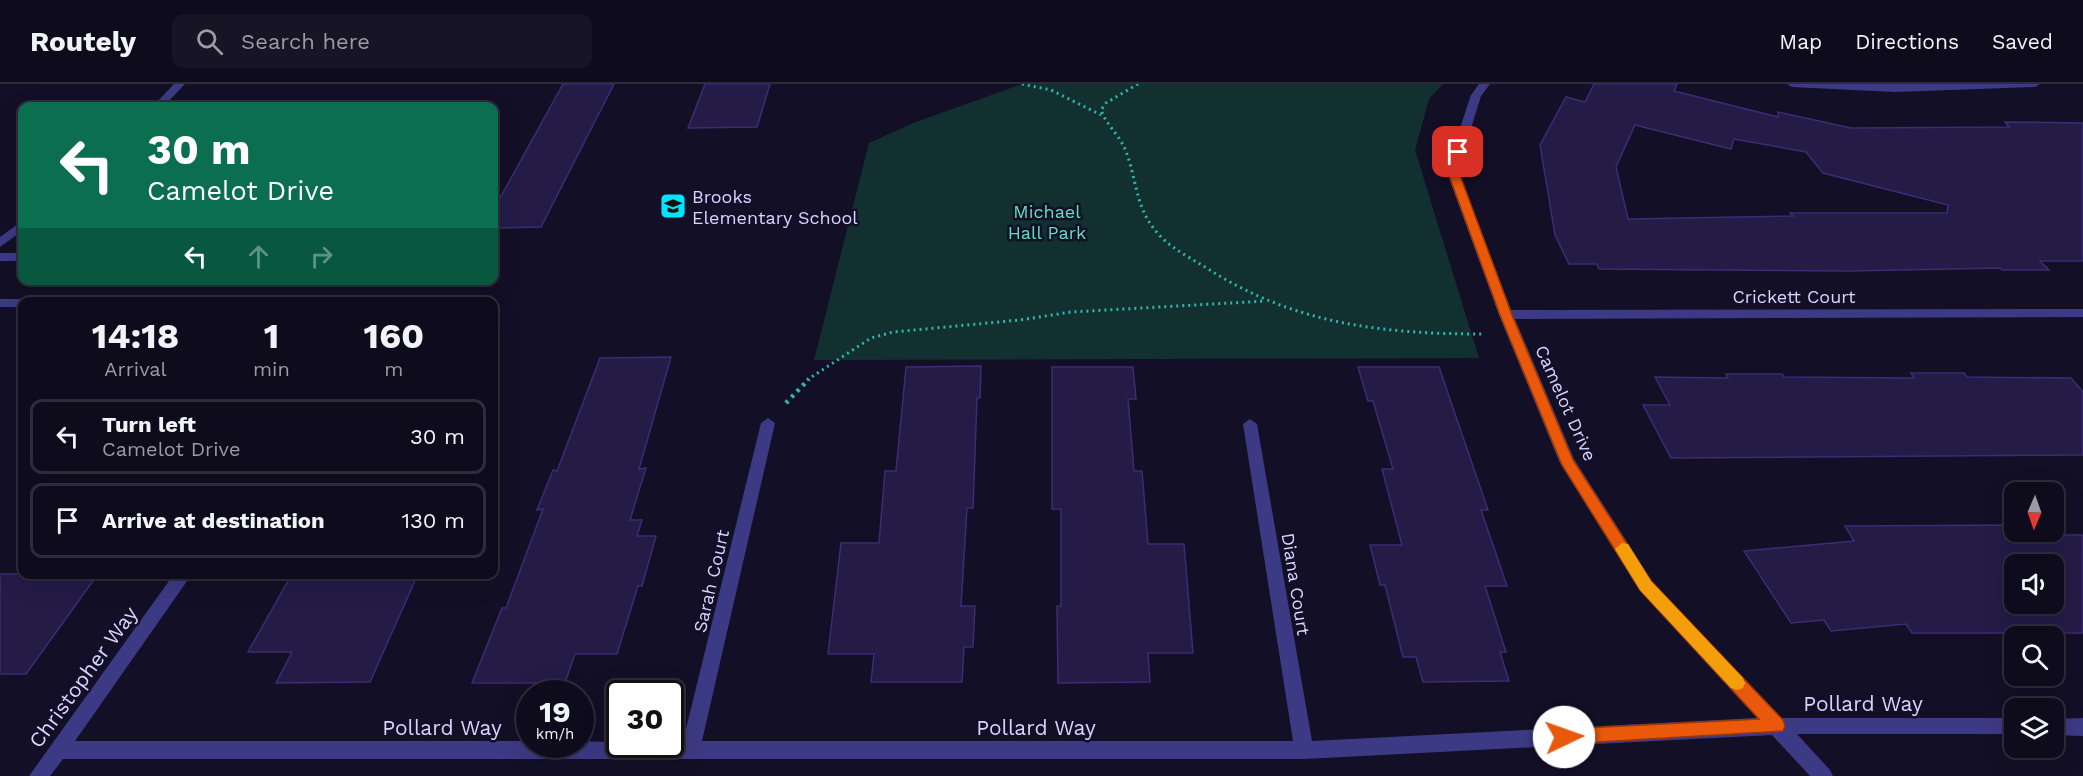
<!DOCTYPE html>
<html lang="en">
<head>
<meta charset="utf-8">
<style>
	:root { --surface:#0e0b1c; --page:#171425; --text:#f1f3f6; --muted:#9b9ba3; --line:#2e2b3b }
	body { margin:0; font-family:"Work Sans",sans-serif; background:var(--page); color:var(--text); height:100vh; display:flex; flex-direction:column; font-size:22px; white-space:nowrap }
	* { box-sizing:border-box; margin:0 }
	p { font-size:20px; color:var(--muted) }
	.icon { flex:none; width:33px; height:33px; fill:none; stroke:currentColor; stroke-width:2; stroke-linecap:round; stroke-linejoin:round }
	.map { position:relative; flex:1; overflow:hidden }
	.panel { position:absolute; left:18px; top:213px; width:480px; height:282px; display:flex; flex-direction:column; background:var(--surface); border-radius:12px; box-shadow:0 6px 24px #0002,0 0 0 2px var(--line) }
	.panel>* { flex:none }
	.guide { position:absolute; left:18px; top:18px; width:480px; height:183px; border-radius:12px; box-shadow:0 6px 24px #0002,0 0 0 2px var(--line); background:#0b6e4f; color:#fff; overflow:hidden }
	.needle { width:39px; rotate:182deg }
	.buttons { position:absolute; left:2004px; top:398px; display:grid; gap:12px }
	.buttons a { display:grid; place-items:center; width:60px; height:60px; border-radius:12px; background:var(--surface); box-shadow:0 6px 24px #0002,0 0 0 2px var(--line); font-size:30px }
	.speed { position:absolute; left:516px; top:596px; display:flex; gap:12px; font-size:30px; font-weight:700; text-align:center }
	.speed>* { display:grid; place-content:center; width:78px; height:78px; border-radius:50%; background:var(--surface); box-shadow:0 6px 24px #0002,0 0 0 2px var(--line); line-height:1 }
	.speed small { font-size:15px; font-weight:400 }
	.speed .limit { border:3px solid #111; border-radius:9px; background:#fff; color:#111 }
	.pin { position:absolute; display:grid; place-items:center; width:51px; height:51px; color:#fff; margin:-26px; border-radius:12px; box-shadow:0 3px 9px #0006 }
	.me { position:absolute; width:66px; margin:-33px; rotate:87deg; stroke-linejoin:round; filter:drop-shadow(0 0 4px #0008) }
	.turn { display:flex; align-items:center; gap:21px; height:126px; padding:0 30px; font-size:27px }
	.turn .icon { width:78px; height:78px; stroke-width:2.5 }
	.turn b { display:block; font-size:42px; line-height:51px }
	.lanes { display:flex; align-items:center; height:57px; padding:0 30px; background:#0003; justify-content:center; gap:30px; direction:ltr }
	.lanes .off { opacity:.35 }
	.eta { display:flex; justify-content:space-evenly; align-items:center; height:102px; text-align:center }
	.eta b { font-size:36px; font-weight:700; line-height:42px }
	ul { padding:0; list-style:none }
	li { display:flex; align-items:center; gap:18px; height:75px; margin:0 12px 9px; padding:0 18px; border:3px solid var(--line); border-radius:12px }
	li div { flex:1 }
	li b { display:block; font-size:22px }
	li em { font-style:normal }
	header { display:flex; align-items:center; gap:36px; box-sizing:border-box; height:84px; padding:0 30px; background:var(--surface); border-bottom:2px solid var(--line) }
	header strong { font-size:28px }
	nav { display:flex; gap:33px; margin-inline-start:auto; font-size:21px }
	.search { width:420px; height:54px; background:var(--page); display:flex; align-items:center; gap:15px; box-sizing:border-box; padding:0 21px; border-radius:12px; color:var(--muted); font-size:22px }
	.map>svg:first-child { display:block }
	.green { fill:#12302f }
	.building { fill:#241b47; stroke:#3b2d73; stroke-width:1.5; fill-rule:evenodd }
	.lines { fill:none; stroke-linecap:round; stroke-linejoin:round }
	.path-far1 { stroke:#2fb8b0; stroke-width:3; stroke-dasharray:2 4; stroke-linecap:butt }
	.path { stroke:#2fb8b0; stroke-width:4.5; stroke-dasharray:3 5; stroke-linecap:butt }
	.service { fill:#3d3a85; fill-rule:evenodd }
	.minor { fill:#3d3a85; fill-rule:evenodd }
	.route { fill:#ea580c; stroke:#983908; stroke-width:1.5 }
	.slow { fill:#f59e0b }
	.labels { text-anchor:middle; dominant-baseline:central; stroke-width:5; stroke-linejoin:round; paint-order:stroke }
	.poi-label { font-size:18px; fill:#d9d4ff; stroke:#130f26; text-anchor:start }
	.park-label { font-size:18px; fill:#5fe0c0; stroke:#130f26 }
	.street-label { font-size:18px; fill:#d9d4ff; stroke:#130f26 }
	.near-street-label { font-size:21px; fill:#d9d4ff; stroke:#130f26 }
</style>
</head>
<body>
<header>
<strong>Routely</strong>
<div class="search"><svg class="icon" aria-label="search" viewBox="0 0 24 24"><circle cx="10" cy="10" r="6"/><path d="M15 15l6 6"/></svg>Search here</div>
<nav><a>Map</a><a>Directions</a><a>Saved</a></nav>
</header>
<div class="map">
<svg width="2083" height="692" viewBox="0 0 2083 692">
	<rect width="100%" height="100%" fill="#130f26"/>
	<path class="green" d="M1022,0h421l-14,15 -14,51 64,208 -665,2 55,-217 44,-20z"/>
	<path class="building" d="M563,0h51l-73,143 -47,1v-19z
		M705,0h65l-13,43 -69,1z
		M1594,0h83l-3,7 104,26v-5l73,16 158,-1 -4,-5 78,1v138h-43l9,9h-47l-2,-2 -150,3 -251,-2 -2,-5h-28l-14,-29 -15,-90 26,-48 19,5zM1635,41l96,24 3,-10 72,13 17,21 125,32 -1,8h-157l3,3 -165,3 -12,-52z
		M671,273l-32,112 7,-1 -16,52h12l-5,16h19l-14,50h-4l-21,68h-42l-10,29h-93l30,-75h4l37,-99 -6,1 16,-40 4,1 43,-113z
		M981,282l-1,32h-3l-4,110h-6l-6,98h14l-2,41h-9l-2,35h-91l3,-28h-46l13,-111h38l6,-72h11l10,-104z
		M1052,283h81l3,32h-8l6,72h8l6,73h36l9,109h-45l2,29 -92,1 -1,-77h4v-97h-9z
		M1358,283h81l49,143h-7l26,76h-22l21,66h-6l9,29 -86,1 -7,-25h-13l-18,-72h-5l-10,-40h32l-20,-76h11l-20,-68h-5z
		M1911,289h53l3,4 104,1 12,14v63l-412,3 -28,-53h27l-15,-28 73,1 -2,-4h56l2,3 130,1z
		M2014,441v10h69v98h-171l-6,-9 -75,7 -7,-11 -33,3 -47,-72 110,-10 -9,-15zM2014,480h40v39h-40z
		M0,490h98l-72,100h-26z
		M292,490h126l-48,108 -94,1 16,-31h-44z"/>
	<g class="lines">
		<path class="path-far1" d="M1022,0l29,6 50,25
			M1138,0l-32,19 -5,7c5,14 18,25 24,39 11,26 10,56 29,80 13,17 33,27 51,38 88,57 176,67 278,67
			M807,296l64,-42 22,-6 127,-12 51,-8 195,-11"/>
		<path class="path" d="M786,319l23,-24"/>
		<path class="service" d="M0,169h22v8h-22z
			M0,215h22l6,3h-6v5h-22z"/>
		<path class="minor" d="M174,0h11l-21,22h-11z
			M1479,0h11l-9,12 -23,74 53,140 572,-1v8l-568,2 59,140 78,122 129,137h233v16h-217l33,36 3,6h-23l-38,-41 -468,24h-1241l-13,17h-21l145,-202h18l-117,167h455v3h50v-3l90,3v-3h13l78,-318 7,-5 7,5 -73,318h591l-50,-317 7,-5 7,5 55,317 445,-23 -117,-127 -81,-130 -60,-146 -53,-145 25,-75z
			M1787,0h253l-5,3 -140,5 -103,-5z
			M22,137v10l-22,16v-10z
			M2083,634v18l-29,-1v-16z"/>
	</g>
	<path class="route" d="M1458,64l5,4 -5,18 54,145 61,145 78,121 132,139 2,6 -2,5 -219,13 -6,-2 -3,-5 3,-6 6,-2 195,-10 -119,-129 -78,-125 -62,-150 -53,-145 6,-18z"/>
	<path class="slow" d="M1622,459l6,1 23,37 92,97 2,5 -2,5 -6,2 -6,-2 -91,-98 -25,-41z"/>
	<defs>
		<symbol id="school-square" viewBox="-11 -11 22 22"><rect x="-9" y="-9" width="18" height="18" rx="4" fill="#00e5ff" stroke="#130f26"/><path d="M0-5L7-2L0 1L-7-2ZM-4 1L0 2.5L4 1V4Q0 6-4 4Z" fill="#111"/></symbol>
	</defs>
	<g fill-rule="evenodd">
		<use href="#school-square" x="658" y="107" width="30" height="30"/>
	</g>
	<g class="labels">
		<g class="poi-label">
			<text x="692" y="112">Brooks<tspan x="692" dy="21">Elementary School</tspan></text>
		</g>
		<g class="park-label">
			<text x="1047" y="127">Michael<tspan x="1047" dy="21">Hall Park</tspan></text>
		</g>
		<g class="street-label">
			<text x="1794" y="212">Crickett Court</text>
			<text transform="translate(1566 319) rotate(66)">Camelot Drive</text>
			<text transform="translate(711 497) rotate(-77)">Sarah Court</text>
			<text transform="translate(1296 500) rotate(81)">Diana Court</text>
		</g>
		<g class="near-street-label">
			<text transform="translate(83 593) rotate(-54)">Christopher Way</text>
			<text x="1863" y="619">Pollard Way</text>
			<text x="442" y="643">Pollard Way</text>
			<text x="1036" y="643">Pollard Way</text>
		</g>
	</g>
</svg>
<div class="buttons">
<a><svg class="needle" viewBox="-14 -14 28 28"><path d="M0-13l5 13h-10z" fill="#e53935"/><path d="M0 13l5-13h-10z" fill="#9b9ba3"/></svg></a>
<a><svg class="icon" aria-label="sound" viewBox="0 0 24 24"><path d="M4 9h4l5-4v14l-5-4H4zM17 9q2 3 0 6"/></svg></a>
<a><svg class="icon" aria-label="search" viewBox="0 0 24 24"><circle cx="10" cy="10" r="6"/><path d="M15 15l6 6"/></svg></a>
<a><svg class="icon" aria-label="layers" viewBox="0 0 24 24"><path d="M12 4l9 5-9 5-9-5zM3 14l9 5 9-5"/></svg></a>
</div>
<div class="speed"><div>19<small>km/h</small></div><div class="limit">30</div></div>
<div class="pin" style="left:1458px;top:68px;background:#d93025"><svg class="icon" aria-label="arrive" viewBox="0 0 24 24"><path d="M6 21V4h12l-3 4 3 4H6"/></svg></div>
<svg class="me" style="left:1564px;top:653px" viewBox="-20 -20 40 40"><circle r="19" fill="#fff"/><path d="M0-13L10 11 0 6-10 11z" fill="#ea580c"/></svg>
<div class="guide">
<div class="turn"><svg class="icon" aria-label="left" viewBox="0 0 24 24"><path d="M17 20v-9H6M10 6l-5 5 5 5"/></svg><div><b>30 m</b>Camelot Drive</div></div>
<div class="lanes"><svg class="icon" aria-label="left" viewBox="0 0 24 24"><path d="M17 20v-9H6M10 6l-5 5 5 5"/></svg><svg class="icon off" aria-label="ahead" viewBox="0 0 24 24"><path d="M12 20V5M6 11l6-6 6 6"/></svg><svg class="icon off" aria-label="right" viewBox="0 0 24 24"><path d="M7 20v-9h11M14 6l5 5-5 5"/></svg></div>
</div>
<section class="panel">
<div class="eta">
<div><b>14:18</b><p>Arrival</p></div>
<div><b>1</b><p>min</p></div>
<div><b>160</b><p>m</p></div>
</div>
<ul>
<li><svg class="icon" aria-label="left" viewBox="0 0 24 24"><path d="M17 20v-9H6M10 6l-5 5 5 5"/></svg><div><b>Turn left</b><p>Camelot Drive</p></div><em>30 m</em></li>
<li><svg class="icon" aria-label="arrive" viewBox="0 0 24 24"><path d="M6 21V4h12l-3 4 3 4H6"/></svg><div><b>Arrive at destination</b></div><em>130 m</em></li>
</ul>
</section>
</div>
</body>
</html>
